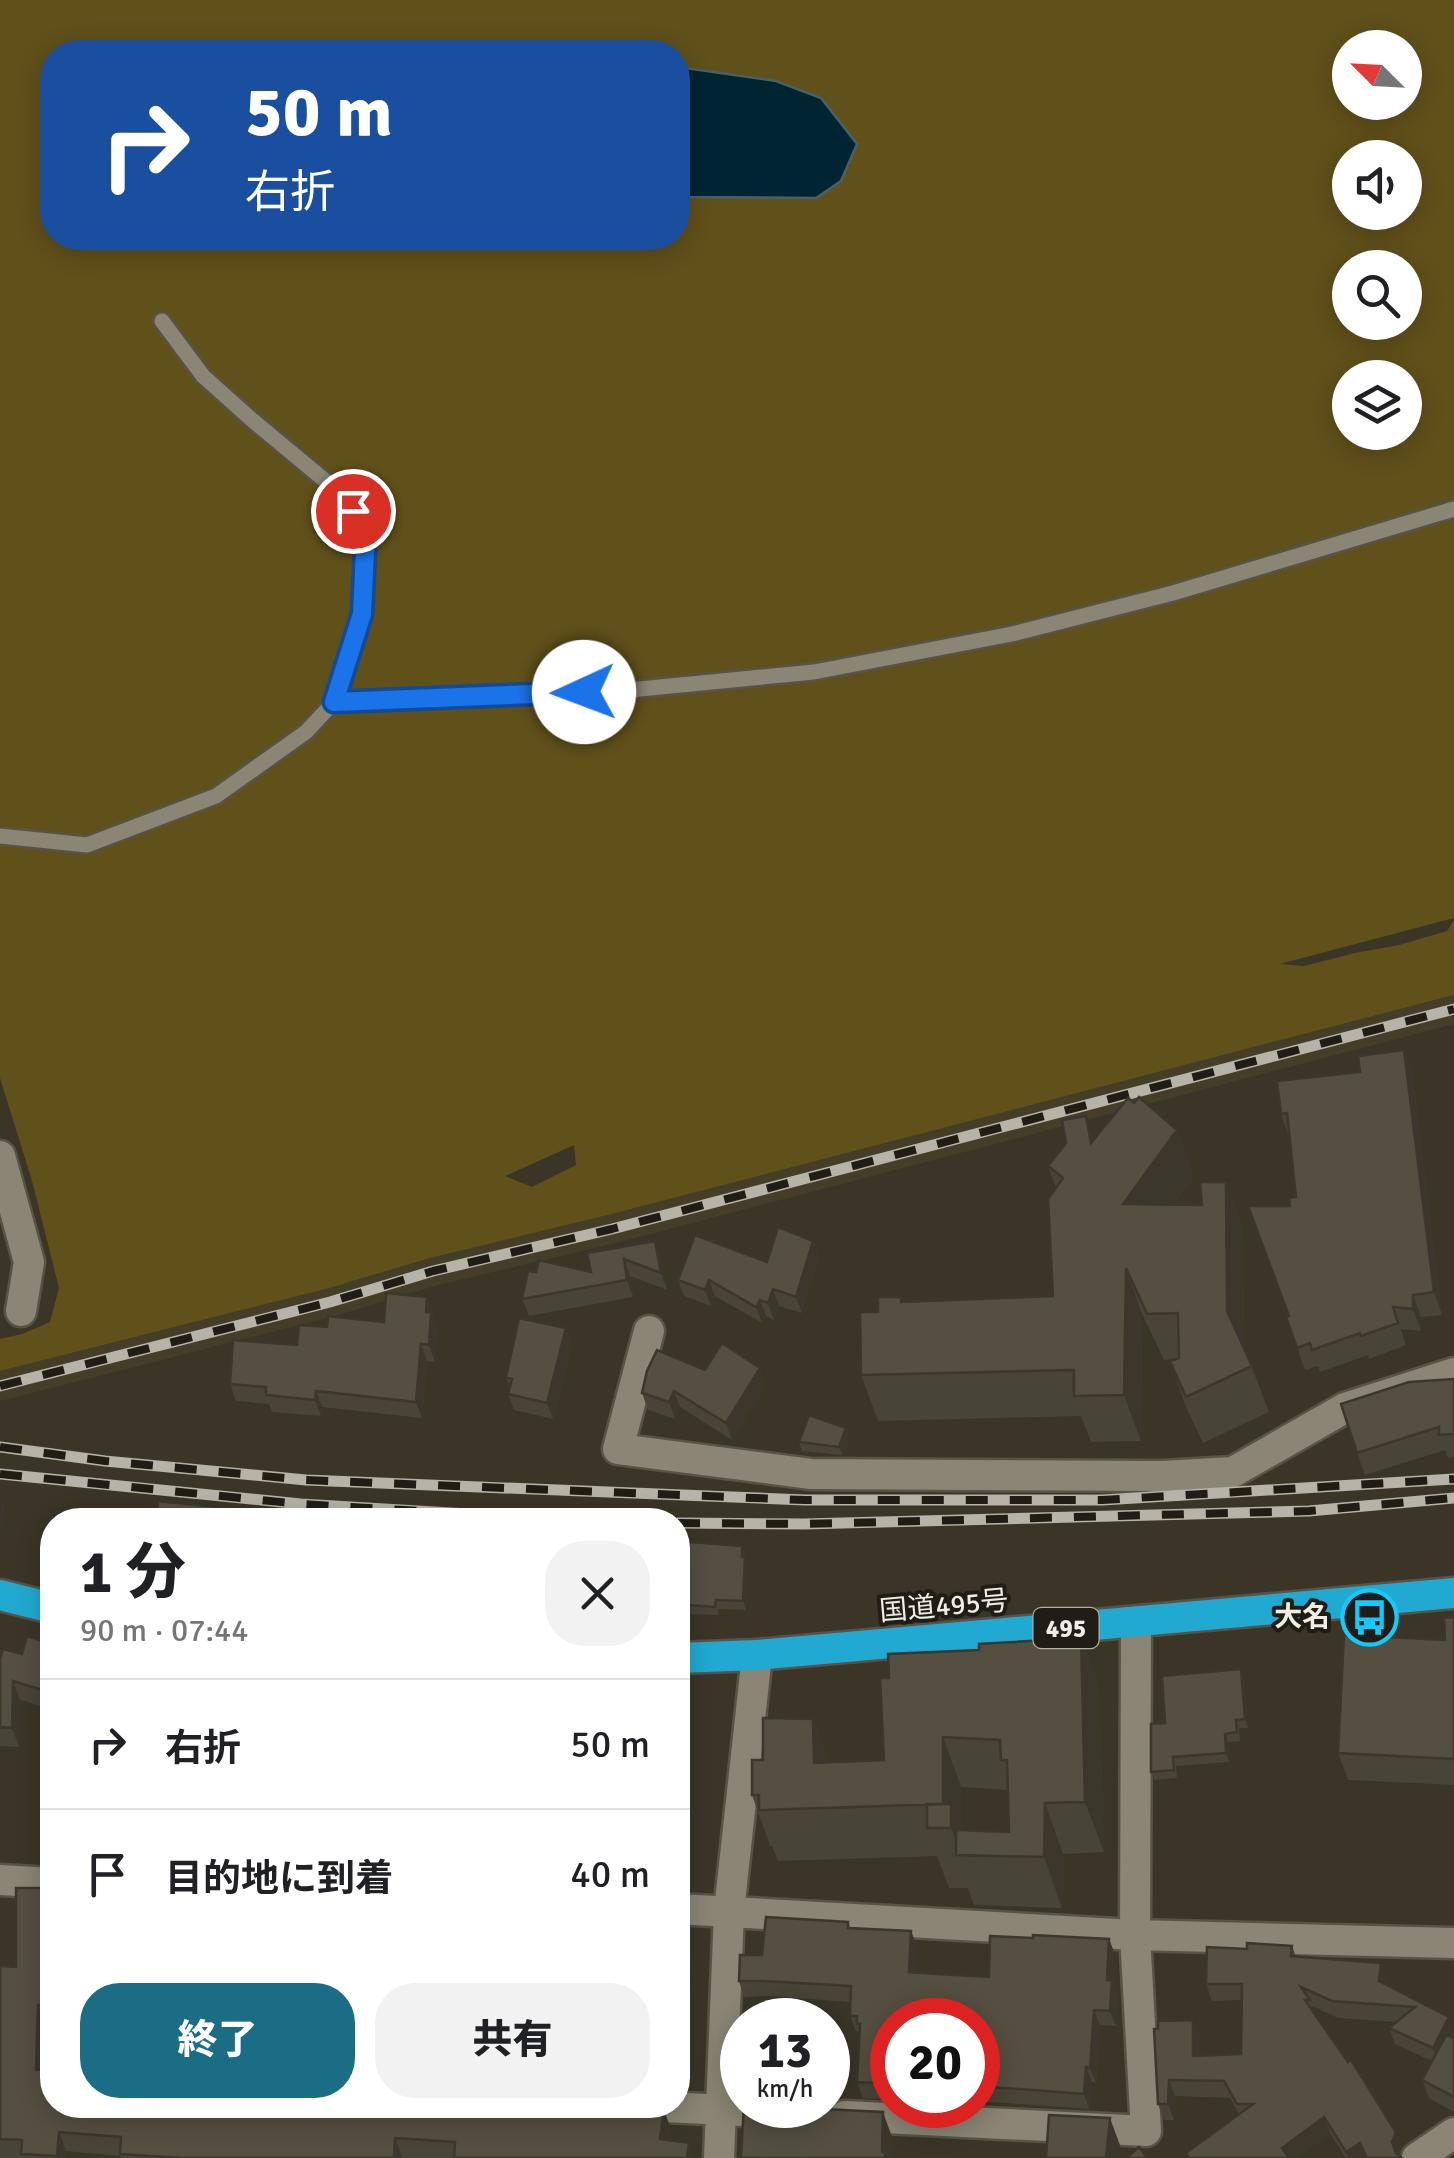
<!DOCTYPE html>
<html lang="ja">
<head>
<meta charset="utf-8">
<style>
	:root { --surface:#fff; --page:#f2f2f2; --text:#202124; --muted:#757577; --line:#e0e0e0; --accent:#1a6d85 }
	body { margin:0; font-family:Signika,"Noto Sans JP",sans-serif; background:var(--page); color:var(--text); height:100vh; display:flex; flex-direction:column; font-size:38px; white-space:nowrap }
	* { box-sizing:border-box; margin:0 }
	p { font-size:32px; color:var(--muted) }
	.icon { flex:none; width:55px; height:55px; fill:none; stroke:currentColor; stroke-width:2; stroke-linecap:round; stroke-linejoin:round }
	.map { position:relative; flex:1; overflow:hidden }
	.drawer { position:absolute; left:40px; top:1508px; width:650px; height:610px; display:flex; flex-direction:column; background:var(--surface); border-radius:40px; box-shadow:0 5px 25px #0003 }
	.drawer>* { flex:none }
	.guide { position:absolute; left:40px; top:40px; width:650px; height:210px; border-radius:40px; box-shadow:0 5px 25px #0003; background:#1a4fa0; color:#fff; overflow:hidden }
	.needle { width:65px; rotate:294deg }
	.controls { position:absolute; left:1332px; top:30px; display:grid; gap:20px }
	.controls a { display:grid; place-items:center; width:90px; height:90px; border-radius:50%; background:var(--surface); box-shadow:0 5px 25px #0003; font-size:50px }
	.speed { position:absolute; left:720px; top:1998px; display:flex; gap:20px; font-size:50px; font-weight:700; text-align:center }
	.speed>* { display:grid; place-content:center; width:130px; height:130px; border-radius:50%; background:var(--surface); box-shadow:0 5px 25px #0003; line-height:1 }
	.speed small { font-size:25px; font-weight:400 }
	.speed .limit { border:15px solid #d22; background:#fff; color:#111 }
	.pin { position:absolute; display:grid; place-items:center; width:85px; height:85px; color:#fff; margin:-42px; border:5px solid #fff; border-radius:50%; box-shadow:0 2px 10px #0007 }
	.me { position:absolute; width:110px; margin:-55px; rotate:268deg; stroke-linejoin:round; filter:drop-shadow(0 0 8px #0008) }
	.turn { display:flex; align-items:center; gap:35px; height:210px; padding:0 40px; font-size:45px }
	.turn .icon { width:130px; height:130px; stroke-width:2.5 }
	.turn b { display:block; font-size:70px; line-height:85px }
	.round { display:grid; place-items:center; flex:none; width:105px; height:105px; border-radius:40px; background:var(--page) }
	.headline { display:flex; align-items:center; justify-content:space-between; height:170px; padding:0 40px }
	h1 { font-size:60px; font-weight:800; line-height:75px }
	.primary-button { display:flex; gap:20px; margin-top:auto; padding:20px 40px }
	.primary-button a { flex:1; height:115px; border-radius:40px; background:var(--accent); color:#fff; font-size:40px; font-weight:800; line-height:115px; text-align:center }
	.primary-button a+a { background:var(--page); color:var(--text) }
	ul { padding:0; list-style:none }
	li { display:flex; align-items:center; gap:30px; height:130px; padding:0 40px; border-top:2px solid var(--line) }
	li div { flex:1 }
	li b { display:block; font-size:38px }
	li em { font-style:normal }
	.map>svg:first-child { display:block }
	.built { fill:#443e29 }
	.green { fill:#60501a; fill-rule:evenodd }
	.water { fill:#002532; stroke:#486167; stroke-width:2.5 }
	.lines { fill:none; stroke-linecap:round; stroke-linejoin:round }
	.lane-casing { stroke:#575346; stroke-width:20 }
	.street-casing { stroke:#575346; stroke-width:35 }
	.highway-casing { stroke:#575346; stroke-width:35 }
	.lane { stroke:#8a8574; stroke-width:15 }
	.street { stroke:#8a8574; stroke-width:30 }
	.highway { stroke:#21a9d1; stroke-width:30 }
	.rail-casing { stroke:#b6b3a8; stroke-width:11 }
	.rail { stroke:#1f1d16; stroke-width:8; stroke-dasharray:22; stroke-linecap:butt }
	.wall { fill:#484437; fill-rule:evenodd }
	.shaded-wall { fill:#3b372d }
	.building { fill:#544f40; stroke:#3b372d; stroke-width:2.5 }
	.route-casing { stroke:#114b97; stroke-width:25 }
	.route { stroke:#1a73e8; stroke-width:18 }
	.labels { text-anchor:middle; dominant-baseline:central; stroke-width:8; stroke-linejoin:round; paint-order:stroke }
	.shield { fill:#1f1d16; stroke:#b1afa6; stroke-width:2.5 }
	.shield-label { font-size:25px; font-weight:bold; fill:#f0ede4 }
	.street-label { font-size:28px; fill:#f0ede4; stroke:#1f1d16 }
	.poi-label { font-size:28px; font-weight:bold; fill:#f0ede4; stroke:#1f1d16; text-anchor:end }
</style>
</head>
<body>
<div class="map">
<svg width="1454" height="2158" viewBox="0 0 1454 2158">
	<rect width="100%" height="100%" fill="#3a3526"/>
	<path class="built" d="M1454,995v29l-838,219 -178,42 -103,31 -335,85v-30l326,-82 104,-31 178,-43z"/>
	<path class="green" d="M0,0h1454v918l-174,46 24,2 51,-13 44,-8 48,-14 7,-11v75l-846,220 -178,43 -104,31 -326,82v-32l22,-5 28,-12 9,-34 -27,-107 -32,-103zM1350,48h55v54h-55zM52,52h626v186h-626zM1350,158h55v54h-55zM1350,268h55v54h-55zM1350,378h55v54h-55zM574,1145l2,20 -44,22 -27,-11z"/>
	<path class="water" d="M678,67l98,14 45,17 36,46 -16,37 -25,17 -138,-1z"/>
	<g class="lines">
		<defs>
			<path id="lane" d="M334,702l285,-11 195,-19 198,-38 161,-41 281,-84
				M0,836l87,9 129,-49 90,-64 28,-30 28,-89 4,-84 -26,-36 -89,-74 -48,-43 -41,-55"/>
			<path id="street" d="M0,1156l29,106 -8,49
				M649,1331l-31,118 193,25 351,2 71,-4 112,-64 109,-35
				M0,1880l52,3
				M678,1909l457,26 319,8
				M627,2105l157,8
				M845,2116l301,15 -11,-196 1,-313
				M719,2158l10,-247 28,-256
				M1417,2158l37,-25"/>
			<path id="highway" d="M0,1595l52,13
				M678,1658l79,-3 697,-62"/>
		</defs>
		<use href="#lane" class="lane-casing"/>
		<use href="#street" class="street-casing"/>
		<use href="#highway" class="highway-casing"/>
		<use href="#lane" class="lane"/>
		<use href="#street" class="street"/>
		<use href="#highway" class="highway"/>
		<defs>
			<path id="rail" d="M0,1386l330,-84 103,-31 179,-42 842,-220
				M0,1447l105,14 201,19 499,20h297l352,-21
				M0,1474l301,30 270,16
				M678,1523l126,1 505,-13 145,-13"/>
		</defs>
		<use href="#rail" class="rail-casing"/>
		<use href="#rail" class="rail"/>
	</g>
	<path class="wall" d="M1404,1050l8,22 30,243 -21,2v14l-20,-2 5,16 -37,14 -1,-4 -48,17 -2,-6 -13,4 -19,-53 3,-1 1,-110 6,-9 -7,-60 -8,-23z
		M1177,1130l17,46 -21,29h29l24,-23 17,46 1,119 25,65 -66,31 -17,-36 -16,-46 5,-2 -11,1 -22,-46 -1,127 -50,1 -10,-26 -203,5 -17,-46 17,-63 25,-10 150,-6 3,-108 -8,-22 46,-27z
		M813,1241l6,16 -17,56 -23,-7 -5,14 -8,-4 -4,7 -47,-27 -4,10 -27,-10 -6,-16 89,-18z
		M587,1253l74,4 6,33 -37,-14 3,21 -104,19 -7,-17 14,-27h55z
		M427,1297l11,32 -3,33 -8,-1 -5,57 -100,-11 -1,9 -49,-4 -3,-8 -33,-3 -6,-17 97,-57 57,-5z
		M566,1328l6,17 -19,74 -39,-9 -6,-16 2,-7 -4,-10z
		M705,1370l61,15 -34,55 -52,-33 -5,12 -27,-9 -6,-17z
		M1454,1379v78l-6,1 -3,-8 -80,25 -8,-22z
		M846,1428l3,9 -7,18 -40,-4 -3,-9z
		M678,1541l64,5 6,20 -2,44 -27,-1 -1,6 -27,-1 -2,-5 -11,-1z
		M1454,1617v168l-106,-5 -10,-27 107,-113z
		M1081,1638l18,51 5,163 -41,2 -1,54 -88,-3 -6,-17h-19l-12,-32 -159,5 -6,-15h-2l-18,-51 11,-35 50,-41 16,43 55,-2 5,-82 90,-28zM961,1787l47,3 1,42 -48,-2z
		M52,1644v65l-32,-9 -1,47 -19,-1v-87l22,-5z
		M1244,1678l4,50h-9l1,13 -12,1 1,20 -53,4 1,12 -23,2 -3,-8 14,-49z
		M678,1785l6,1 6,14 -3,69 -9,-1z
		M52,1888v137l-7,-1 -1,46 8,35h77l1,3 86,6 135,-6 143,2 177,19 -2,11 25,18h-573l-1,-2 -54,-5 -1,7h-65v-192l16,1z
		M848,1922l2,6 61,3 6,16 -2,25 74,5 44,-39 76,1 6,16 -1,28 4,12 -2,31 -16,-1 -4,58 -4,-1 -3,27 -111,-8v-81h-86v80l-29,-2 -6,-16 3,-50 -4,-1 -6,-15v-14l-81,-6 -25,1 -5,-16 23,-26z
		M678,1943l15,17 -7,126 -8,-1z
		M1292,1946l4,11 85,6 6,16 -1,6 68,46 -1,7h1v74l-25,-14 -7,-18 10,-19 -37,-17 -6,-16 8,-6 -59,-4 -26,-12 4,9 80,117 5,16 -2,8 3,2h-56l-16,-25 -34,25h-108l-2,-5 53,-39 -9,-16 -55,-2 -1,24h-10l-6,-16 35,-84 6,16v20l42,-2 1,-54 -30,1 -6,-17 41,-35z"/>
	<path class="shaded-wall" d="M1404,1050l8,22 30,243 -8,-23z
		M1086,1116l16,46 -11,-19z
		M1177,1130l17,46 -55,74 -16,-46z
		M1226,1182l17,46 1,129 -17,-46z
		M655,1241l6,16 6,33 -6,-17z
		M813,1241l6,16 -17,56 -6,-16z
		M624,1259l6,17 3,21 -6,-17z
		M1126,1268l16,46 -1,127 -17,-46z
		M709,1280l6,16 -4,10 -6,-16z
		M773,1289l6,17 -5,14 -6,-17z
		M1413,1295l8,22v14l-8,-22z
		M427,1297l11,32 -3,33 -6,-17 -3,-33z
		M760,1300l6,16 -4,7 -6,-16z
		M566,1328l6,17 -19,74 -6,-16z
		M421,1344l6,17 -5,57 -6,-16z
		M760,1368l6,17 -34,55 -6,-17z
		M316,1391l6,16 -1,9 -6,-16z
		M674,1391l6,16 -5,12 -6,-17z
		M846,1428l3,9 -7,18 -3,-8z
		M2,1497l3,8 -3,25 -2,-6v-9z
		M742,1546l6,20 -2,44 -3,-9z
		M1081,1638l18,51 5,163 -19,-50z
		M1241,1669l3,9 4,50 -3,-9z
		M13,1681l7,19 -1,47 -7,-19z
		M48,1686l4,13v9l-6,-17z
		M813,1719l19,50 -18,-6z
		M1225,1734l3,8 1,20 -3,-9z
		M943,1737l18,50v68l-18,-51z
		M684,1786l6,14 -3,69 -6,-15z
		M1045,1803l18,51 -1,54 -18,-51z
		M911,1931l6,16 -2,41 -6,-16z
		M1109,1939l6,16 -1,28 4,12 -2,31 -6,-15 -3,-31z
		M687,1944l6,16 -7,126 -6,-17z
		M1381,1963l6,16 -2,18 -6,-16z
		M38,2005l7,19 -2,65 -7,-19z
		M1094,2010l6,15 -4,58 -6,-15z
		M1449,2017l5,18 -15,29 -6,-16z
		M1193,2020l6,16 -1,37 -5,-17z
		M1086,2067l6,15 -3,27 -5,-15z
		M50,2070l2,8v21l-3,-11z
		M1169,2080l6,16 -1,24 -6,-16z
		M664,2110l7,19 -4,29 -7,-19z
		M883,2112l9,25v21h-8l-2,-6z
		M1324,2117l6,16 -34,25h-10l-4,-10z
		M1110,2118l11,30 -1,10h-14z
		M59,2132l7,19 -1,7h-7l-1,-2z
		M1396,2132l5,16 -3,10 -6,-16z
		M395,2138l7,19v1h-8z
		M689,2143l5,15h-7z
		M1360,2143l5,15h-16l-3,-6z"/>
	<path class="building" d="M1404,1050l30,242 -21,3v14l-20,-2 5,16 -37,13 -1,-3 -48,17 -2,-7 -13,5 -11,-31 3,-1 -41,-110h42l-1,-8 7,-1 -9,-84 -6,1 -4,-33 83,-9 -2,-16z
		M1139,1097l38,33 -54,74 79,1 -2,-23h26l1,129 25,55 -66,31 -16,-36 9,-3 -1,-45 -31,1 -21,-46 -2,127 -50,1v-26l-213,5 -1,-63h18v-15h23v5l152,-6 -5,-97 15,-21 -15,-12 18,-23 -4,-23 24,-4 5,27 37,-45 6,5z
		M778,1227l35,14 -17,56 -23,-8 -5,14 -8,-3 -4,7 -47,-27 -4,10 -27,-10 17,-45 72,27z
		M655,1241l6,32 -37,-14 3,21 -105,19 6,-28 8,1 3,-12 52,12 -4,-19z
		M386,1293l41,4 -1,15h5l-2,33 -8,-1 -5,58 -100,-11 -1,9 -49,-5v-8l-36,-3 3,-44 64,5 2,-20 28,2 1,-11 56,6z
		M519,1318l47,10 -19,75 -39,-9 4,-15 -6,-2z
		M722,1343l38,25 -34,55 -52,-32 -5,11 -27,-9 5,-22 10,-21 48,20z
		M1454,1379v55l-15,1v-8l-82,26 -16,-49 68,-22z
		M809,1415l37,13 -7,19 -40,-5z
		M158,1501l100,10v7l25,2h-127z
		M678,1541l64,5v11h3l-2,44 -27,-1 -1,7 -27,-2 1,-5h-11z
		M1454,1617v142l-116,-6 6,-118 101,5 -1,-22z
		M27,1636l25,8v43l-4,-1 -2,5 -33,-10 -1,47 -12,-1v-68l3,-10 19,5z
		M1081,1638l4,164 -40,1 -1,54 -88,-2v-25l53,2 -2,-72h-6l-1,-20 -57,-3v67l-184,6v-15h-7v-35h11v-42l50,1 1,44 70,-3 -4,-82h9l-1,-24 91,-4v-6z
		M1241,1669l4,50 -9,1 1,12 -12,2 1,19 -53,4 1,13 -23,2v-48l14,-1 -3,-47z
		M678,1785l6,1 -3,68h-3z
		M927,1804h24v24h-24z
		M16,1888h36v118l-14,-1 -2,65h14l-1,18 3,1v16h70v3l94,6v-9h87l48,3v-3h135v4l74,3 1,-7h64l39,5 -4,29 29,4 -2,15h-233l1,-16 -60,-4 -1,20h-212l-62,-4 1,-17 -62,-5 -2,24 -36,-2 1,-14 -22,-1v-173l16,1z
		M766,1917l82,5v6l63,3 -2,41 29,2 51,3 1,-41 43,2v-3l76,4 -2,41h5l-2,31 -16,-1 -4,58 -4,-1 -2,27 -106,-8v-66h-86v64l-35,-2 3,-58h-3v-8h-7l1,-30 -88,-5h-24l1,-26h22z
		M678,1943l9,1 -7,125h-2z
		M1247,1943l45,3 -1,10 90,7 -2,18 70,36 -16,31 -44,-20 26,-21 -83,-6 -31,-14 9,13h-5l43,62 3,-2 45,72 -4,10 4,11 6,5h-35l-7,-15 -14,9 -22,-35 -42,31 7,10h-100l-3,-5 67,-49h-16l-13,-23 -55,-1 -1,24h-10l-4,-75h4v-8l35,-1v36l48,-2 1,-70h-36l1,-37 40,2z
		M1446,2035l8,3v59l-32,-17z
		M744,2105l139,7 -1,40 4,1 -2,5h-143z
		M1049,2115l61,3 -4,40h-60z
		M1139,2147l8,11h-21z"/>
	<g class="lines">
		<defs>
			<path id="route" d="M353,511l13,18 -4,85 -28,88 250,-10"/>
		</defs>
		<use href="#route" class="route-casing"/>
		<use href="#route" class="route"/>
	</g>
	<defs>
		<symbol id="bus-ring" viewBox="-11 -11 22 22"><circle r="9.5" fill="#1f1d16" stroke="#12cafb" stroke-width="1.5"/><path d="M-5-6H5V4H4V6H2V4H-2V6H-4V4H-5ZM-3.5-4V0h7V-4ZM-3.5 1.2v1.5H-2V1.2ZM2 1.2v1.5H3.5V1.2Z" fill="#12cafb"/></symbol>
	</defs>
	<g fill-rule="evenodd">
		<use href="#bus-ring" x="1338" y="1586" width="63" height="63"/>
	</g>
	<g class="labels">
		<rect class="shield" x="1033.5" y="1608" width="65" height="40" rx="8"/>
		<g class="shield-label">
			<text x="1066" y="1628">495</text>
		</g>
		<g class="street-label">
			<text transform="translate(944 1606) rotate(-5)">国道495号</text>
		</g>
		<g class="poi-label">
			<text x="1330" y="1617">大名</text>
		</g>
	</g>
</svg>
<div class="controls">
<a><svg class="needle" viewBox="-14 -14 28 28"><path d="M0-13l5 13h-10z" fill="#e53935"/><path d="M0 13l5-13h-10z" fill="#757577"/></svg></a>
<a><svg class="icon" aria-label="sound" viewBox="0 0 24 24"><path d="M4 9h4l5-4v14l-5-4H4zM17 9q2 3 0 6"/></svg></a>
<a><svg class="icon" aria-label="search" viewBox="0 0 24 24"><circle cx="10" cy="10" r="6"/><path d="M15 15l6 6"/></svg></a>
<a><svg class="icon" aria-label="layers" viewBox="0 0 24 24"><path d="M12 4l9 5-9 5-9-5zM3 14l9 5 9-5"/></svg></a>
</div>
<div class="speed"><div>13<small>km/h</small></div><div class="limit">20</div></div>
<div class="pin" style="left:353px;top:511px;background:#d93025"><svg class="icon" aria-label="arrive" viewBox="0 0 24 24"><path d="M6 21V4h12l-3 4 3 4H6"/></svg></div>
<svg class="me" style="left:584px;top:692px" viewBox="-20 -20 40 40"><circle r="19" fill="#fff"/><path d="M0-13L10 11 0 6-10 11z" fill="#1a73e8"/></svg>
<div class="guide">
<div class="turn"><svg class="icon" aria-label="right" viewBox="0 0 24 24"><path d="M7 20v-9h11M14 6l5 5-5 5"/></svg><div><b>50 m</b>右折</div></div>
</div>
<section class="drawer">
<div class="headline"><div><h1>1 分</h1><p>90 m · 07:44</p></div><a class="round"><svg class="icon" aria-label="close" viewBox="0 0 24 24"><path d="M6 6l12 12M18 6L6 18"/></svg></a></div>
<ul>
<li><svg class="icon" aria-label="right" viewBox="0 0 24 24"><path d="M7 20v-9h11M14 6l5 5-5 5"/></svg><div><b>右折</b></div><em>50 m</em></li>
<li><svg class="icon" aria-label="arrive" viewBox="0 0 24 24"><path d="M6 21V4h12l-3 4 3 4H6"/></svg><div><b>目的地に到着</b></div><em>40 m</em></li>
</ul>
<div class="primary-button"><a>終了</a><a>共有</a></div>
</section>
</div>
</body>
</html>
